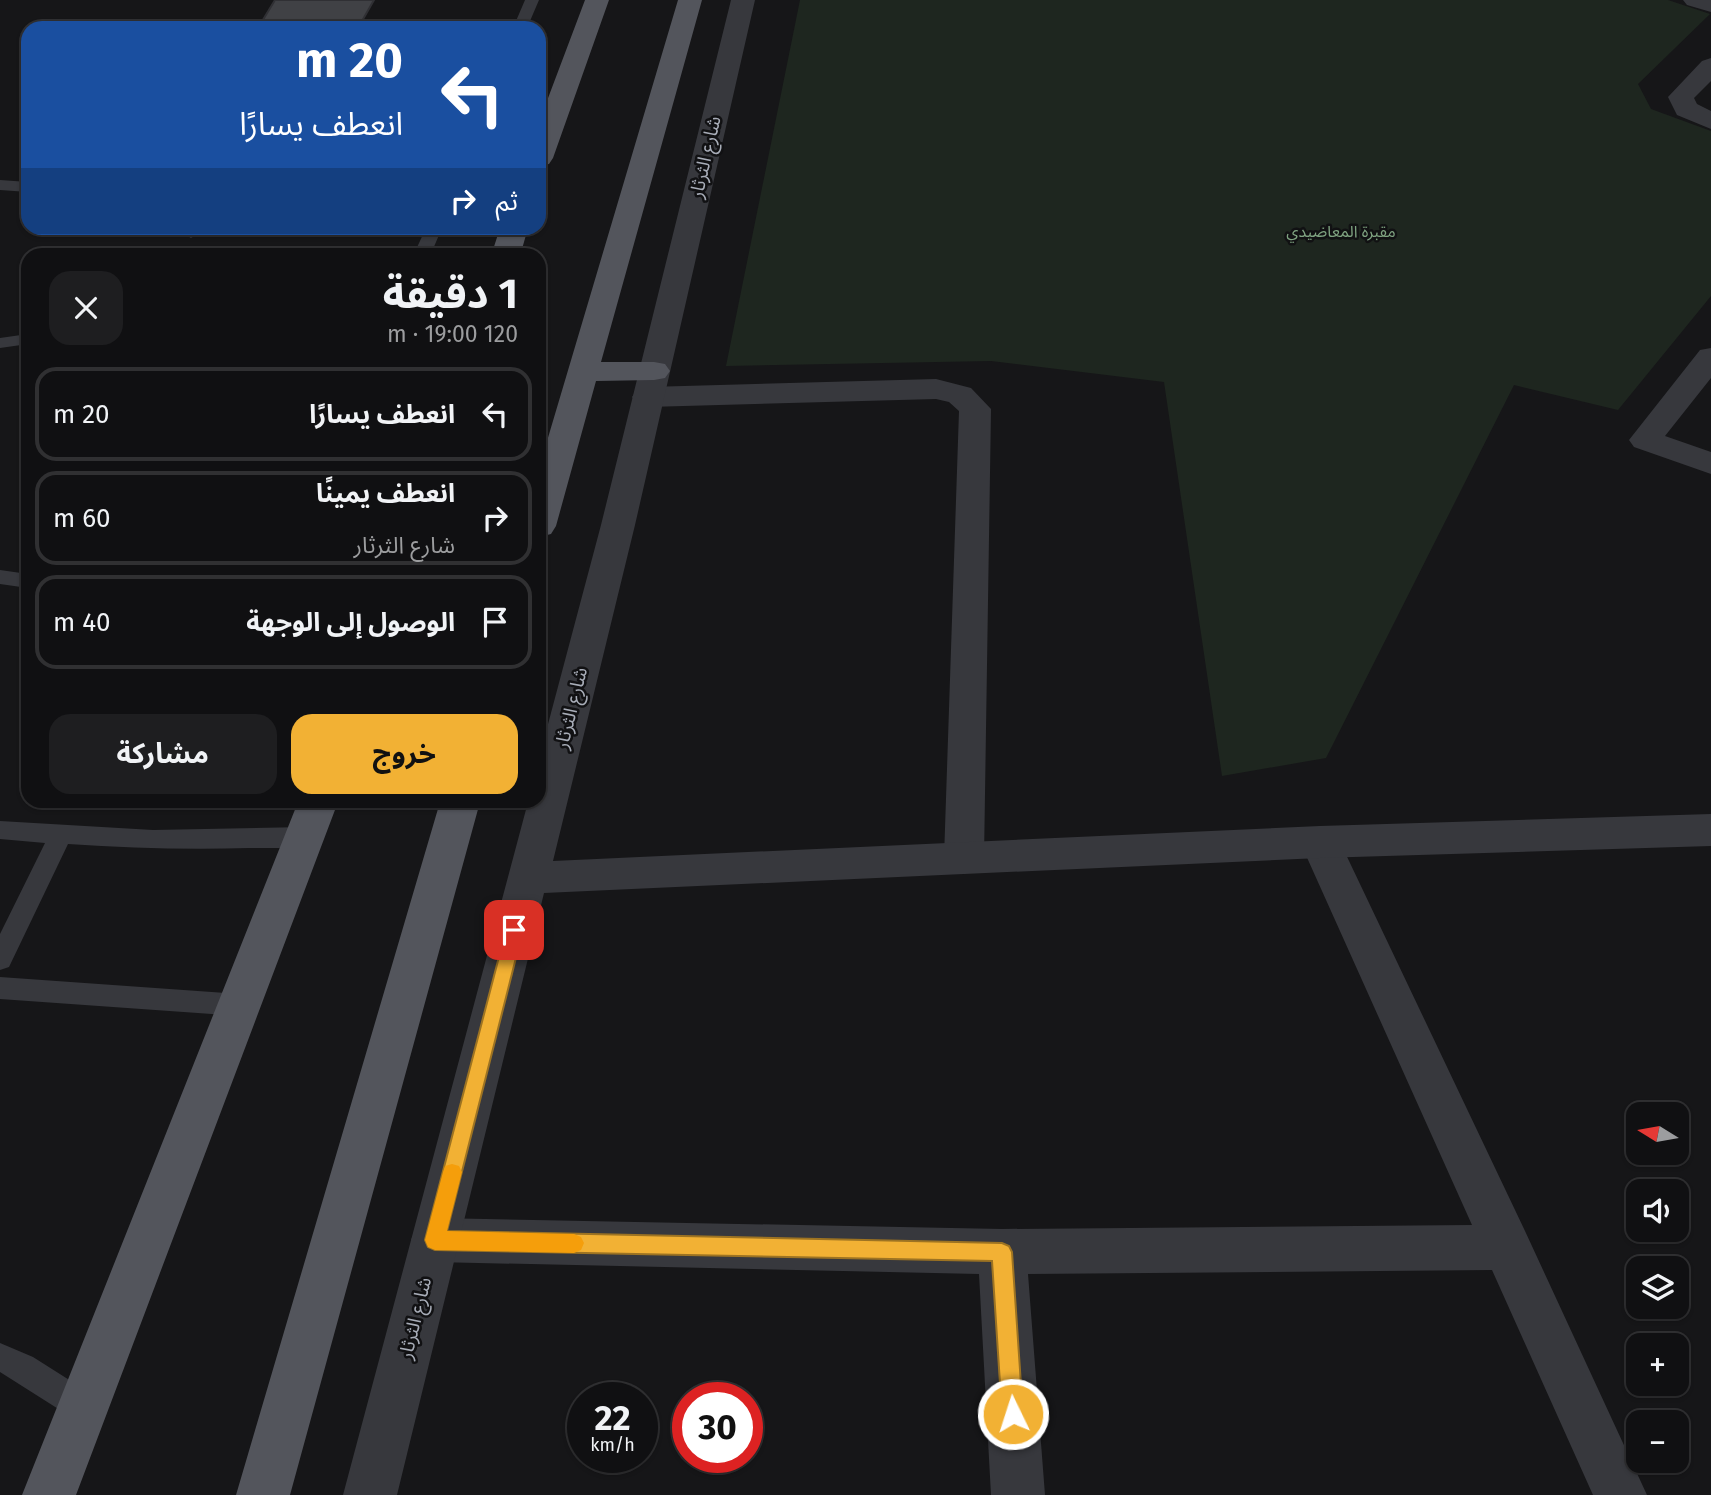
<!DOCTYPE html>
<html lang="ar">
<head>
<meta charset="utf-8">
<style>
	:root { --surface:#101012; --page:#1e1e20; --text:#f1f3f6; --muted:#9c9d9f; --line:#303032; --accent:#f2b134 }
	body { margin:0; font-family:"Fira Sans","Noto Sans Arabic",sans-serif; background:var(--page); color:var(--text); direction:rtl; height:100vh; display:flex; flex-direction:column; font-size:26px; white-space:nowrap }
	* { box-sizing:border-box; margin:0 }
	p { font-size:23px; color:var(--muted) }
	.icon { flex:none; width:38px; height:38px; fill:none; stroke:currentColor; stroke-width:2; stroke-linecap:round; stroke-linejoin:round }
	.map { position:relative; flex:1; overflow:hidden; direction:ltr }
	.side { position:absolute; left:21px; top:248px; width:525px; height:560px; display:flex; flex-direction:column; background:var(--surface); border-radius:21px; box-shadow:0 2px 5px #0004,0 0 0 2px var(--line); direction:rtl }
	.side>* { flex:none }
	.guide { position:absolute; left:21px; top:21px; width:525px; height:214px; border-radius:21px; box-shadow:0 2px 5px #0004,0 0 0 2px var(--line); direction:rtl; background:#1a4fa0; color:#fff; overflow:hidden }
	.needle { width:46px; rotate:281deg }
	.fabs { position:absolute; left:1626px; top:1102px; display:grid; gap:14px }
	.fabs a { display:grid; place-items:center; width:63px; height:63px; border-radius:14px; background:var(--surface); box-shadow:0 2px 5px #0004,0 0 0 2px var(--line); font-size:35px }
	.speed { position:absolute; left:567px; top:1382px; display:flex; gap:14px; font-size:35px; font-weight:700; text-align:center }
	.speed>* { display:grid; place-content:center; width:91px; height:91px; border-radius:50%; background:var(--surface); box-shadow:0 2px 5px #0004,0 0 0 2px var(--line); line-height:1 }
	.speed small { font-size:18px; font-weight:400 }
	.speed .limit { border:10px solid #d22; background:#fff; color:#111 }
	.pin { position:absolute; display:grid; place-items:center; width:60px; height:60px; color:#fff; margin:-30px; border-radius:14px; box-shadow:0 4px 10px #0006 }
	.me { position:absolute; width:77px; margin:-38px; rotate:356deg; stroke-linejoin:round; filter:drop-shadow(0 0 5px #0008) }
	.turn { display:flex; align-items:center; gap:24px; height:147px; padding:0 28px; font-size:32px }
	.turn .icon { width:91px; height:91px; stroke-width:2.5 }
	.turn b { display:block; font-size:49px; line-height:60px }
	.then { display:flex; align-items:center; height:66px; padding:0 28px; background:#0003; gap:14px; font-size:26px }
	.round { display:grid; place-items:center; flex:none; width:74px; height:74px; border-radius:21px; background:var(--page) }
	.overview { display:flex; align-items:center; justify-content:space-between; height:119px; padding:0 28px }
	h1 { font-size:42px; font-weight:700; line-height:52px }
	.button { display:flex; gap:14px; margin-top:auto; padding:14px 28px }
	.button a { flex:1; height:80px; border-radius:21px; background:var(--accent); color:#111; font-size:28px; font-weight:700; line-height:80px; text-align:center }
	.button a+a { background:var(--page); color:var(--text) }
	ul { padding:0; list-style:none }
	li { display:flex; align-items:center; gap:21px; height:94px; margin:0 14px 10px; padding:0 14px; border:4px solid var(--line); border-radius:21px }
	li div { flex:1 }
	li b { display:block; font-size:26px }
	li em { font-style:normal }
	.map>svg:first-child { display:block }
	.green { fill:#1e261f }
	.building { fill:#404145; stroke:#303034; stroke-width:2 }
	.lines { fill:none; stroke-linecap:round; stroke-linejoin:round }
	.service { fill:#37383d; fill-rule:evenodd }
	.minor { fill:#37383d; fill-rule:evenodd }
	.tertiary { fill:#37383d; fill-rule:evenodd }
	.primary { fill:#53555c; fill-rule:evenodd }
	.route { fill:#f2b134; stroke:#9d7322; stroke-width:2 }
	.slow { fill:#f59e0b }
	.labels { text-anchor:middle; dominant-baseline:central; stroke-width:5; stroke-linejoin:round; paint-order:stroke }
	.far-park-label { font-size:16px; fill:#7fa381; stroke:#111113 }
	.street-label { font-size:19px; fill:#a8adb8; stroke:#111113 }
</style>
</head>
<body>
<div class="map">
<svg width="1711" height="1495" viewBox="0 0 1711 1495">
	<rect width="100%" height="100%" fill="#161618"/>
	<path class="green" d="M800,0h868l42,14 -72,70 13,25 60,22v165l-93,114 -104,-25 -188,373 -104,18 -58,-394 -173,-21 -265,5z"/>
	<path class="building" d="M275,0h99l-16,28h-100z"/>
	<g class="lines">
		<path class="service" d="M525,0h14l-12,28h-14z
			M0,180l28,2v10l-28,-2z
			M174,228h19l6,5 -8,5z
			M426,228h16l-12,28h-17z
			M28,334v10l-28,4v-10z
			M0,570l28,4v14l-28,-4z
			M0,821l153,9 153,-3 8,2 4,7 -4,7c-20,6 -44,5 -65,5 -60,2 -120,0 -181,-4l-59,123 -9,3v-36l45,-91 -45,-4z
			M0,977l240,17 9,3 4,8 -4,8 -9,3 -240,-17z
			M0,1343l33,14 60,38 4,11 -4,11 -11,4 -11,-4 -71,-45z"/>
		<path class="minor" d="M1683,0h28v12l-24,-7z
			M1711,58v23l-17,17 3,6 14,7v18l-34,-14 -9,-18 34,-36z
			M1711,348v30l-46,58 46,16v22l-77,-27 -5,-7 71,-90z
			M936,379l35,9 20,21 -7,449 -6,11 -14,5 -14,-5 -6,-11 15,-447 -10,-9 -13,-3 -288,8 -11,-3 -5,-7 5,-7 11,-3z
			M1320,826l14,5 6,11 185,389 122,264h-54l-101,-225 -464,4 17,221h-54l-12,-221 -544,-12 -17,-6 -7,-16 7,-16 17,-6 567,11 470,-4 -172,-383 6,-11z"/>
		<path class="tertiary" d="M731,0h24l-120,525 -82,336 767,-35 391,-12v32l-391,12 -776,35 -147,602h-54l185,-693h11v-44l62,-233z"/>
		<path class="primary" d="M585,0h24l-56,158 -4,6 -10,2v-44z
			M678,0h24l-101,362h53l11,2 5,7 -5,7 -11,2 -58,1 -40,145 -5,8 -12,3v-69z
			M500,228h28l-8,28h-29z
			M298,802h40l-262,693h-54z
			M440,802h40l-190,693h-54z"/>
	</g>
	<path class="route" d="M514,923l6,2 3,5 -76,301 555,12 7,3 3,6 11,162 -3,7 -7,4 -8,-4 -3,-7 -10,-153 -557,-11 -7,-3 -3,-7 81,-310 2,-5z"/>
	<path class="slow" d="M452,1164l7,2 3,6 -15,59 127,3 7,3 3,6 -3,7 -7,3 -139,-3 -7,-3 -3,-7 18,-68 2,-6z"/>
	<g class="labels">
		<g class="far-park-label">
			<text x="1341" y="231">مقبرة المعاضيدي</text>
		</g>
		<g class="street-label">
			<text transform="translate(705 157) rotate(-77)">شارع الثرثار</text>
			<text transform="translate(571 708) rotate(-76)">شارع الثرثار</text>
			<text transform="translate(415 1318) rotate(-76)">شارع الثرثار</text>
		</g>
	</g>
</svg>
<div class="fabs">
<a><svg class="needle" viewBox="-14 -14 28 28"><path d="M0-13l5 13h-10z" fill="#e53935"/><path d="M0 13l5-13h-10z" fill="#9c9d9f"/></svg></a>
<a><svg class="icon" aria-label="sound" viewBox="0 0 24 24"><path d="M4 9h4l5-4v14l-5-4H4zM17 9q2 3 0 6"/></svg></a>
<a><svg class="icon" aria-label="layers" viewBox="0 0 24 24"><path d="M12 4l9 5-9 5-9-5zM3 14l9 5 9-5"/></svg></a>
<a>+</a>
<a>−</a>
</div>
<div class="speed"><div>22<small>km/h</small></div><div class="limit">30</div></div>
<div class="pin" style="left:514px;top:930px;background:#d93025"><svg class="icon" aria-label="arrive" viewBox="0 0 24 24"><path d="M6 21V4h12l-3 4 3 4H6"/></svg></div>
<svg class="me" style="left:1013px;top:1414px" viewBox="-20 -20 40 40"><circle r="17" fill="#f2b134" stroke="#fff" stroke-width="3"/><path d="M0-11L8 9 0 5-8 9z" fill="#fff"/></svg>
<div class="guide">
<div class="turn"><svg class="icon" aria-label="left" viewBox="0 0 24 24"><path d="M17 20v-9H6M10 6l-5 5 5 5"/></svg><div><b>20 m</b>انعطف يسارًا</div></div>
<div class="then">ثم<svg class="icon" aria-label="right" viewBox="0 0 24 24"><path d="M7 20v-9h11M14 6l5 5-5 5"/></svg></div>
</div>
<section class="side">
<div class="overview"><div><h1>1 دقيقة</h1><p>120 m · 19:00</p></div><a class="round"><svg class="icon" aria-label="close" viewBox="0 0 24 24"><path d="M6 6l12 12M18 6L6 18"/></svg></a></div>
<ul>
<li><svg class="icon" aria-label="left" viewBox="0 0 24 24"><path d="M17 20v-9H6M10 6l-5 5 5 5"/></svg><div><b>انعطف يسارًا</b></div><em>20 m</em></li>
<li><svg class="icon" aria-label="right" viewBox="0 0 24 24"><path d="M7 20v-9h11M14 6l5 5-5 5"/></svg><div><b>انعطف يمينًا</b><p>شارع الثرثار</p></div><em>60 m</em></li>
<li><svg class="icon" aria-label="arrive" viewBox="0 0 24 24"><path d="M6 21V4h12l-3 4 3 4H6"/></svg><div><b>الوصول إلى الوجهة</b></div><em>40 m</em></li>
</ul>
<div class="button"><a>خروج</a><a>مشاركة</a></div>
</section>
</div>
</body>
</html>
